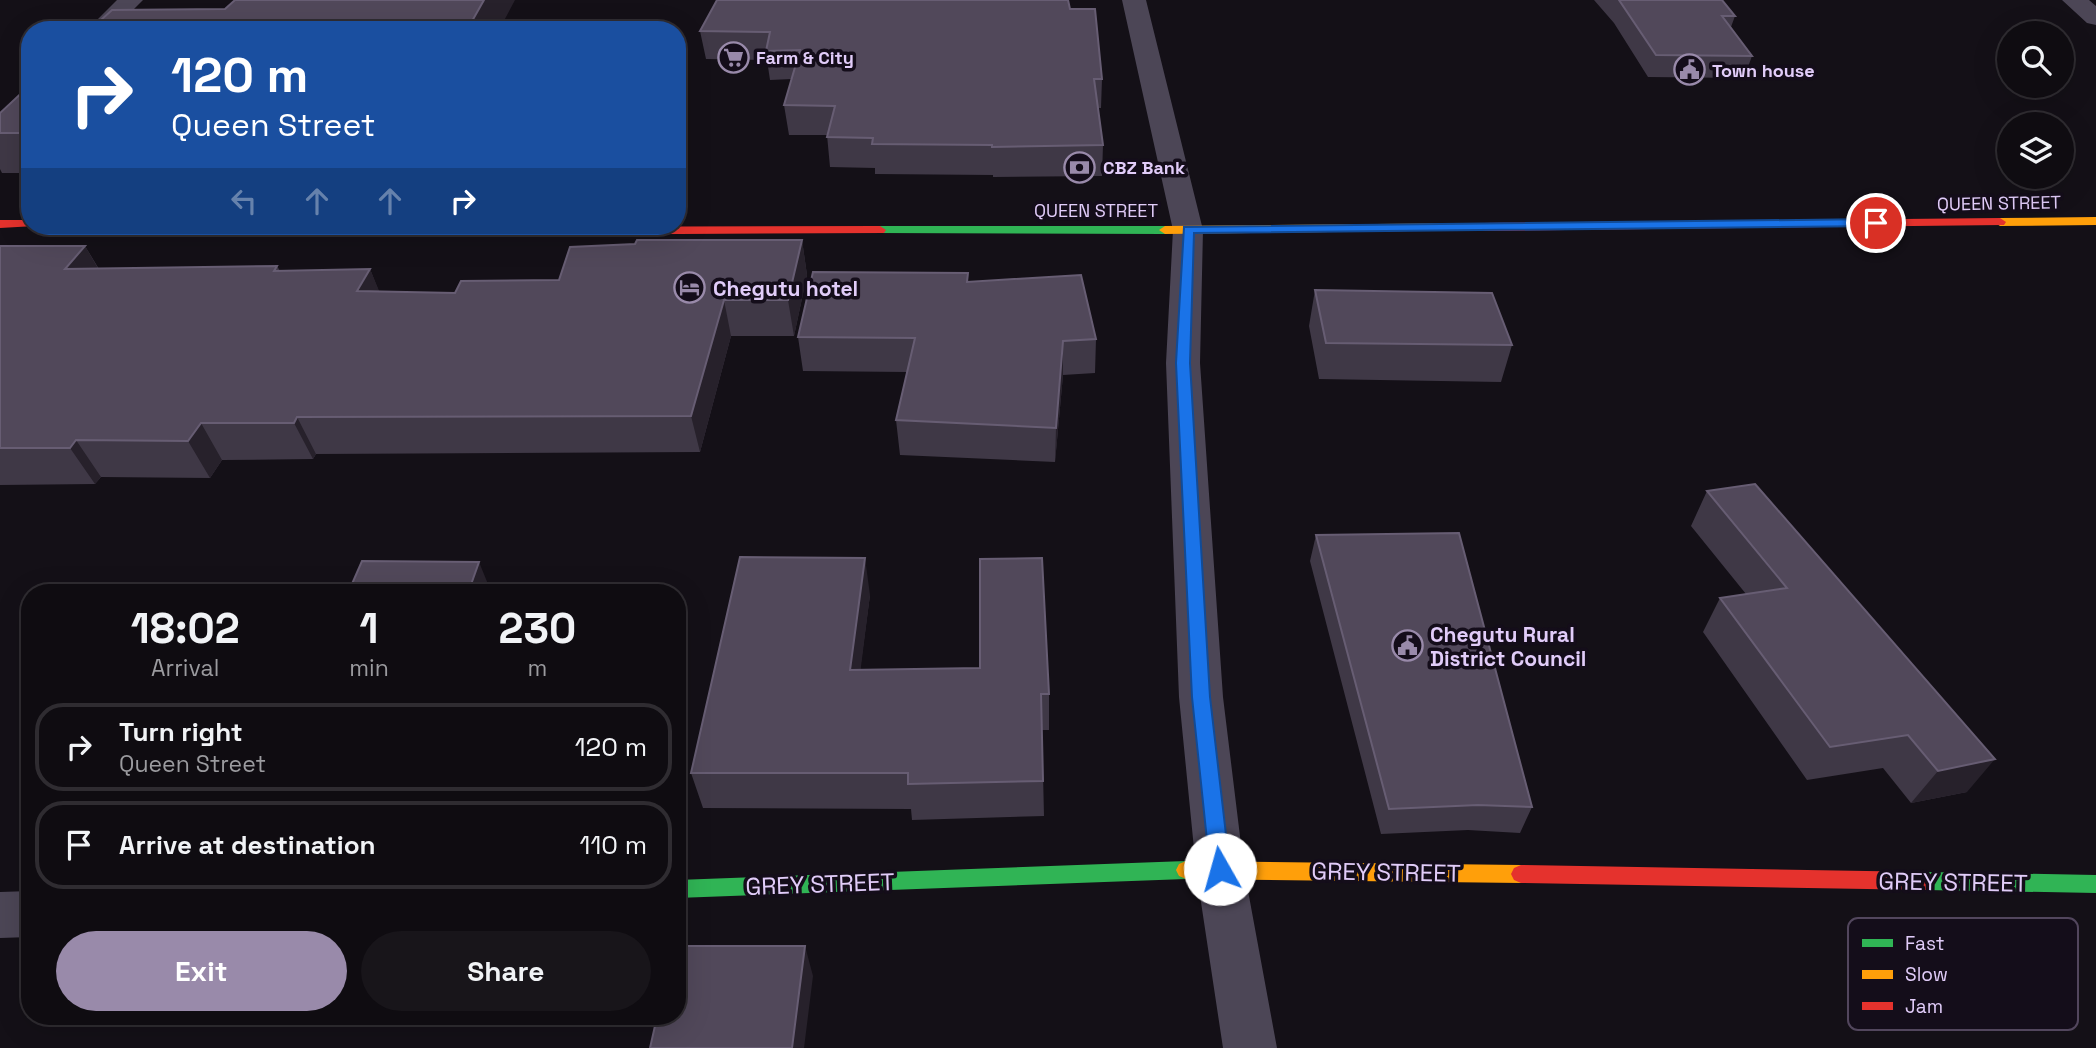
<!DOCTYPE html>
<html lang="en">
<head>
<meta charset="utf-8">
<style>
	:root { --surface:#0f0c11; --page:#18151a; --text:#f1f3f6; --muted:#9b9b9f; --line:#2f2c31; --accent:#998aaa }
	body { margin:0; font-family:"Space Grotesk",sans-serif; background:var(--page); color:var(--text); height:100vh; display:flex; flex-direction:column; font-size:26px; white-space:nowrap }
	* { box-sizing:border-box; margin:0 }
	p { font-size:23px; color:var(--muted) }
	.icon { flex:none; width:38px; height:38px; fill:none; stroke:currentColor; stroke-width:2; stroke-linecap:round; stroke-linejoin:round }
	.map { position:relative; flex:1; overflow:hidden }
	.side { position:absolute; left:21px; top:584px; width:665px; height:441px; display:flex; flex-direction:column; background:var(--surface); border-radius:28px; box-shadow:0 7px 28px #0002,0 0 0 2px var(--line) }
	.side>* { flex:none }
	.banner { position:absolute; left:21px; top:21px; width:665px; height:214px; border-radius:28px; box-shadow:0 7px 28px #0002,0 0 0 2px var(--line); background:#1a4fa0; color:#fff; overflow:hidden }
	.tools { position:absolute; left:1997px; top:21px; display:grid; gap:14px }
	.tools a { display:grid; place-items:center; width:77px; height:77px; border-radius:50%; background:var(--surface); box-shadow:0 7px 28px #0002,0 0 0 2px var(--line); font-size:35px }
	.pin { position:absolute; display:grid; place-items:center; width:60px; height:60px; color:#fff; margin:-30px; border:4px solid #fff; border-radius:50%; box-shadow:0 2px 7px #0007 }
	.me { position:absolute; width:77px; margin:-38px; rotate:353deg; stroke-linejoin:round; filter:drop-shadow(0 0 5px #0008) }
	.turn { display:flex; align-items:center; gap:24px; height:147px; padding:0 35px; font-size:32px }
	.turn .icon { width:91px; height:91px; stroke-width:2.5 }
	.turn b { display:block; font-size:49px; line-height:60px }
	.lanes { display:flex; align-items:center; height:66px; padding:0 35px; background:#0003; justify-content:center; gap:35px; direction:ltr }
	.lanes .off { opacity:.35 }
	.eta { display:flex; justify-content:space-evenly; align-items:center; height:119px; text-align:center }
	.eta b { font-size:42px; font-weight:700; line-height:49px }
	.action { display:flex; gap:14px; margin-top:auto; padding:14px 35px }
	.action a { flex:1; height:80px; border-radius:42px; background:var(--accent); color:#fff; font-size:28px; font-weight:700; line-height:80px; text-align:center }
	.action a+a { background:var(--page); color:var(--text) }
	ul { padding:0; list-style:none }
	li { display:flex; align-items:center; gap:21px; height:88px; margin:0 14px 10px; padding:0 21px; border:4px solid var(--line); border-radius:28px }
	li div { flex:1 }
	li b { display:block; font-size:26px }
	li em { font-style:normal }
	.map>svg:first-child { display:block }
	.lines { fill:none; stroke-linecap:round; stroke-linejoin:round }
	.street { fill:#4c4656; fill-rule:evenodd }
	.fast { fill:#30b455; fill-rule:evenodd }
	.slow { fill:#ff9f0a; fill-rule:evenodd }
	.jam { fill:#e5322d; fill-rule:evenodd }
	.wall { fill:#3f3846 }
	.shaded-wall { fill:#27212b }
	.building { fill:#51485a; stroke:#675d73; stroke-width:2 }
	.route { fill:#1a73e8; stroke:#114b97; stroke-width:2 }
	.labels { text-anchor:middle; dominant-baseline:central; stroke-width:7; stroke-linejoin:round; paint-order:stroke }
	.far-poi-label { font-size:18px; font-weight:bold; fill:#e1ccf9; stroke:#140d1a; text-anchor:start }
	.far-street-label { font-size:18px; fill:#e1ccf9; stroke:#140d1a }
	.poi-label { font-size:21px; font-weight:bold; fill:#e1ccf9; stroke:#140d1a; text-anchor:start }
	.near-street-label { font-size:24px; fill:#e1ccf9; stroke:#140d1a }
	.key { fill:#140d1a; stroke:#52465d; stroke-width:2 }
	.key-label { font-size:19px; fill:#e1ccf9 }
</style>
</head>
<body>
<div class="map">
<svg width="2096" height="1048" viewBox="0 0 2096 1048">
	<rect width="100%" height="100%" fill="#141017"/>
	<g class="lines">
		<path class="street" d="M117,0h26l-30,30h-26z
			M1122,0h24l57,230 -3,133 23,334 21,172 33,179h-54l-27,-179 -17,-172 -13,-334 7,-133z
			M2062,0h27l7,6v19l-9,-2z
			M30,891v46l-30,1v-46z"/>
		<path class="fast" d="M90,226l401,1 6,4 -6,4 -395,-5z
			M880,226h285l6,4 -6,4 -289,-1 -2,-3z
			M1186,861l7,3 3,6 -3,6 -7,3 -509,19v-18z
			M1926,872l170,3v18l-170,-3 -7,-3 -3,-6 3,-6z"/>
		<path class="slow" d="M2096,217v8l-96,1 -6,-4 6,-4z
			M1483,223l6,4 -2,3 -322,4 -6,-4 6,-4z
			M1186,861l335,4 7,3 3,6 -3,6 -7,3 -335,-4 -7,-3 -3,-6 3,-6z"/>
		<path class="jam" d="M2000,218l6,4 -2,3 -521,6 -6,-4 6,-4z
			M0,220h30v6h5l-35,2z
			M880,226l6,4 -2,3 -393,2 -6,-4 6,-4z
			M1521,865l405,7 7,3 3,6 -3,6 -7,3 -405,-7 -7,-3 -3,-6 3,-6z"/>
	</g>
	<path class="wall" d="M1594,0h128l13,16 -4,11 21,29 -8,22 -96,-1 -34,-54z
		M1070,9l32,70 -1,29h-3l5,37 -1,31 -109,1v-2l-118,-1v-6l-45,-1 -3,-32h-38l-5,-30 8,-26 -22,1 -3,-20 -61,-1 -6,-28z
		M30,85v88h-28l-2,-4v-56z
		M802,240l5,35 -13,61h-63l-31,116 -384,2 -3,5 -91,1 -12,18 -109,-1 -6,7 -95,1v-239h85l14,23 178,-3 3,5 90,-2 9,23 76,1 104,-13z
		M968,282l128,57 -1,34 -32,2 -8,87 -155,-7 -4,-35 11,-48 -104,-1 -5,-34z
		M1315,290l197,55 -11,37 -182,-3 -10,-53z
		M1707,491l260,301 -56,11 -28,-35 -76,12 -104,-148 17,-34 26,-4 -55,-68z
		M1316,535l216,272 -12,26 -52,-3 -87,4 -71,-273z
		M870,595l-10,75 189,24v36h-7l2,86 -132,4 -1,-11 -208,-1 -12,-35z"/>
	<path class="shaded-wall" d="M484,0h31l-16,30h-32z
		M802,240l5,35 -13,61 -6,-36z
		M85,246l21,36 -41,-13z
		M370,269l15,36 -28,-14z
		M724,300l7,36 -31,116 -9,-36z
		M1063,341v34l-8,87 1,-34z
		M297,417l19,37 -3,5 -19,-36z
		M201,423l21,37 -12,18 -22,-37z
		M76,440l25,37 -6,7 -25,-36z
		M865,558l5,37 -14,111 -6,-36z
		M479,562l11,27 -1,4h-21z
		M1995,759l-28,33 -56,11 27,-32z
		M805,946l8,30 -9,72h-12z"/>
	<path class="building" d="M235,0h249l-17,30h-377l22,-20 113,-1z
		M717,0h351l2,9h25l7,70h-8l9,66 -111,2v-2l-120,-1 1,-6 -46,-1 8,-31 -51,-1 16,-55 -34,1 4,-19 -70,-1z
		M1619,0h103l13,16h-13l30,40 -96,-1z
		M30,85v48h-30v-20z
		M637,240h165l-14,60h-64l-33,116 -394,1 -3,6h-93l-13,18 -112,-1 -6,8h-70v-202h85l-20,23 212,-3 -3,5 96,-2 -13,22 98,2 6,-12 98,-1 11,-33 65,-3z
		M813,272l155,1 -1,9 114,-7 15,64 -33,2 -7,87 -160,-8 19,-82 -117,-1z
		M1315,290l177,3 20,52 -186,-2z
		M1755,484l240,275 -57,12 -30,-36 -78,12 -110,-149 67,-10 -80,-97z
		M1459,533l73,274 -54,-2 -89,4 -73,-274z
		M740,557l125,1 -15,112 130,-2v-109l62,-1 7,136h-8l2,87 -135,3v-11h-217z
		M362,561l117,1 -11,31h-120z
		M677,946h128l-13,102h-142l7,-31h20z"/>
	<path class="route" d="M1876,219l6,4 -2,3 -686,7 -4,130 20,334 20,172 -3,6 -7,3 -7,-3 -3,-6 -18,-172 -16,-334 8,-136z"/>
	<defs>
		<symbol id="supermarket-ring" viewBox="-11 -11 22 22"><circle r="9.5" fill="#140d1a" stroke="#998aaa" stroke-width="1.5"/><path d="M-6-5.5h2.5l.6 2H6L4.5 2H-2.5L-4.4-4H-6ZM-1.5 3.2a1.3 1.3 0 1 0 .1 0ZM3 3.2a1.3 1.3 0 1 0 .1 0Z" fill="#998aaa"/></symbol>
		<symbol id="civic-ring" viewBox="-11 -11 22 22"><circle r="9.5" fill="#140d1a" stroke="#998aaa" stroke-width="1.5"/><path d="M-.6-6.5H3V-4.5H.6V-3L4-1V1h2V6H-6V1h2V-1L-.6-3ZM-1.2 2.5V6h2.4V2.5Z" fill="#998aaa"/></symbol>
		<symbol id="bank-ring" viewBox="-11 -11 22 22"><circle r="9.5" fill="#140d1a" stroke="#998aaa" stroke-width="1.5"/><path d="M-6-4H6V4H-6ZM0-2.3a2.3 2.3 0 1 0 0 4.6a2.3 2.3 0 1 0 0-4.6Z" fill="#998aaa"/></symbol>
		<symbol id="hotel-ring" viewBox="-11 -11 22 22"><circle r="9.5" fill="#140d1a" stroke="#998aaa" stroke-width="1.5"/><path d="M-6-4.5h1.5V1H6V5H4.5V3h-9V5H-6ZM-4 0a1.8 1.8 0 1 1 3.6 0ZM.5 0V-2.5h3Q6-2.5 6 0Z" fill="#998aaa"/></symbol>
	</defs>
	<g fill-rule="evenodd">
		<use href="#supermarket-ring" x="716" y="40" width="35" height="35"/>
		<use href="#civic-ring" x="1672" y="52" width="35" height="35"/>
		<use href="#bank-ring" x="1062" y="150" width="35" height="35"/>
		<use href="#hotel-ring" x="672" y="270" width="35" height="35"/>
		<use href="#civic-ring" x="1390" y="628" width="35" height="35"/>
	</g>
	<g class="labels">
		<g class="far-poi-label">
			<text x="756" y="57">Farm &amp; City</text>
			<text x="1712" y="70">Town house</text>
			<text x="1103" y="167">CBZ Bank</text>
		</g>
		<g class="far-street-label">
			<text transform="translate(1999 203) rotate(-1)">QUEEN STREET</text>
			<text x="1096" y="210">QUEEN STREET</text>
		</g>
		<g class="poi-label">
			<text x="713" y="288">Chegutu hotel</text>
			<text x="1430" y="634">Chegutu Rural<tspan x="1430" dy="24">District Council</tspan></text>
		</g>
		<g class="near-street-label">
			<text transform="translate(1386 872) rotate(1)">GREY STREET</text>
			<text transform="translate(1953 882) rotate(1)">GREY STREET</text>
			<text transform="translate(820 884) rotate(-2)">GREY STREET</text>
		</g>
	</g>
	<rect x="1848" y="918" width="230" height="112" rx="10" class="key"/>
	<rect x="1862" y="939" width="31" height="8" fill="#30b455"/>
	<rect x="1862" y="970" width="31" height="9" fill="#ff9f0a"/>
	<rect x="1862" y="1002" width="31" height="8" fill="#e5322d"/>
	<g class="key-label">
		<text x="1905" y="950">Fast</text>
		<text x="1905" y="981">Slow</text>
		<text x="1905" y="1013">Jam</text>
	</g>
</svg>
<div class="tools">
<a><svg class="icon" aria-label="search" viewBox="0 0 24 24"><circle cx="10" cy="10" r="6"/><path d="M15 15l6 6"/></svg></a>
<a><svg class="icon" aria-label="layers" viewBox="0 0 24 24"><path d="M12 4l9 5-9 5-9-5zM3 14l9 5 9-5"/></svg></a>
</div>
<div class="pin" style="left:1876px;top:223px;background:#d93025"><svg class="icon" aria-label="arrive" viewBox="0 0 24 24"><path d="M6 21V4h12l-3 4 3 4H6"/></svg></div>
<svg class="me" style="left:1220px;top:869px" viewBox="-20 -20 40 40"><circle r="19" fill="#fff"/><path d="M0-13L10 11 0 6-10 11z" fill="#1a73e8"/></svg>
<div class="banner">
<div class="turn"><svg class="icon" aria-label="right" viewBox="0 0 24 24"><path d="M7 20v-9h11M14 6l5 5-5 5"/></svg><div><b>120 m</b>Queen Street</div></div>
<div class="lanes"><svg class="icon off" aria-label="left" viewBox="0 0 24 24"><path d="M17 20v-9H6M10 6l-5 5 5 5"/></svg><svg class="icon off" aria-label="ahead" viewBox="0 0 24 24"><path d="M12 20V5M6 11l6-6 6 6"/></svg><svg class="icon off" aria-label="ahead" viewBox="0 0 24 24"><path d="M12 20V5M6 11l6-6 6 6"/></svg><svg class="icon" aria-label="right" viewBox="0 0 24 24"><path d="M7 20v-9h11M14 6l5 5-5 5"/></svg></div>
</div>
<section class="side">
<div class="eta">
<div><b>18:02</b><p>Arrival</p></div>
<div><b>1</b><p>min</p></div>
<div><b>230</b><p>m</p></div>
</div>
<ul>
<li><svg class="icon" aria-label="right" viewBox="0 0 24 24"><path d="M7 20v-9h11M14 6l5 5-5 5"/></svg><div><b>Turn right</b><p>Queen Street</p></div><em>120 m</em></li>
<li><svg class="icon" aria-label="arrive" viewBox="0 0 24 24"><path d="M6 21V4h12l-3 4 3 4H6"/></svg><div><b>Arrive at destination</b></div><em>110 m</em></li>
</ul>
<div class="action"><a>Exit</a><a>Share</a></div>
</section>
</div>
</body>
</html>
